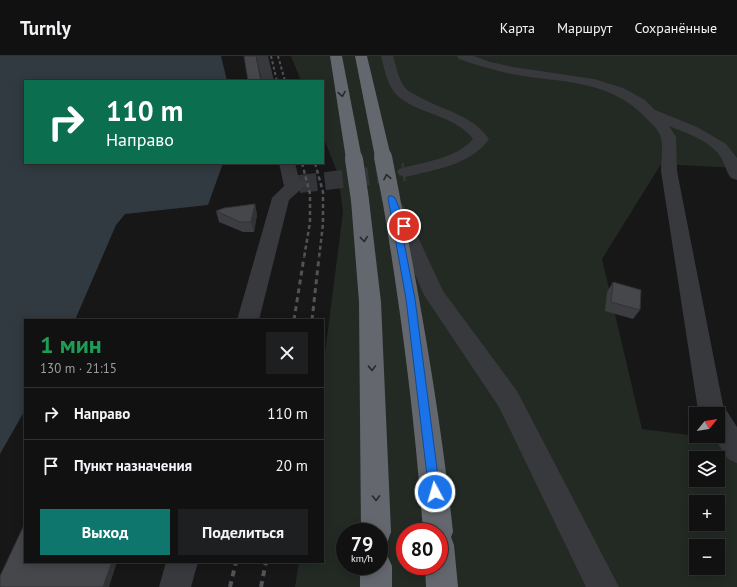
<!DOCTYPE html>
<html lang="ru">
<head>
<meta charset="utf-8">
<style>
	:root { --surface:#111112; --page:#1e1f20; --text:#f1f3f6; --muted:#9c9d9f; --line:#303132; --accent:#0f766e }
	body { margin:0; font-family:"PT Sans",sans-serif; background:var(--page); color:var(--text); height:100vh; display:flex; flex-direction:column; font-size:15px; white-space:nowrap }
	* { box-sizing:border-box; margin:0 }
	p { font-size:13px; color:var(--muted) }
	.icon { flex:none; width:22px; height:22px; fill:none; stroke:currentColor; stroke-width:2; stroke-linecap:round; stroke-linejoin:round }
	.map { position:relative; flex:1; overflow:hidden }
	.drawer { position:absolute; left:24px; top:263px; width:300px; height:244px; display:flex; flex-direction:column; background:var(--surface); border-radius:0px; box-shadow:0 2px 10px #0003,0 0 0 1px var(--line) }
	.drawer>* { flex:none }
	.banner { position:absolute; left:24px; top:24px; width:300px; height:84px; border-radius:0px; box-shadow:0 2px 10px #0003,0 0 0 1px var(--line); background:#0b6e4f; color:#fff; overflow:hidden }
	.needle { width:26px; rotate:60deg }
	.controls { position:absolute; left:689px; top:351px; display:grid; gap:8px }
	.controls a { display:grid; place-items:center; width:36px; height:36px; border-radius:0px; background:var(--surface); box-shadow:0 2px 10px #0003,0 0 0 1px var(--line); font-size:20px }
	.speed { position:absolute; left:336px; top:467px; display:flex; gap:8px; font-size:20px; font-weight:700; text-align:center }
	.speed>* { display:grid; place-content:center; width:52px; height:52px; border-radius:50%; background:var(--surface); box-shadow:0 2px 10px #0003,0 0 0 1px var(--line); line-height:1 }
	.speed small { font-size:10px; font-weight:400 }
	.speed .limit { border:6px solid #d22; background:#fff; color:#111 }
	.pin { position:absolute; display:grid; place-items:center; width:34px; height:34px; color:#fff; margin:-17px; border:2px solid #fff; border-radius:50%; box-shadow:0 1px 4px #0007 }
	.me { position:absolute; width:44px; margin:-22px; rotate:354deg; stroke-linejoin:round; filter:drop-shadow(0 0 3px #0008) }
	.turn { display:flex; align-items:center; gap:14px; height:84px; padding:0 16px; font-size:18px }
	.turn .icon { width:52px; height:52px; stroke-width:2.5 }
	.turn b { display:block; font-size:28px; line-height:34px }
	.round { display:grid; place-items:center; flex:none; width:42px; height:42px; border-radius:0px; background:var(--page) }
	.overview { display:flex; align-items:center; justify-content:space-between; height:68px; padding:0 16px }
	h1 { font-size:24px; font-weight:600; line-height:30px; color:#1e9e55 }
	.button { display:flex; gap:8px; margin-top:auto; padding:8px 16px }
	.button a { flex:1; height:46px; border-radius:0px; background:var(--accent); color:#fff; font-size:16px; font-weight:600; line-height:46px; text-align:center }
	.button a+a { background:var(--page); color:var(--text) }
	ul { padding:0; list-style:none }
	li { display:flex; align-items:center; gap:12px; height:52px; padding:0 16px; border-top:1px solid var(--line) }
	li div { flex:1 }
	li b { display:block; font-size:15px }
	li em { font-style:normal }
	header { display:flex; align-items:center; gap:24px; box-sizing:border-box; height:56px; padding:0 20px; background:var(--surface); border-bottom:1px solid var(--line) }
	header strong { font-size:19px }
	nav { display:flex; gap:22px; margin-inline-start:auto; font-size:14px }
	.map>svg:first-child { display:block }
	.green { fill:#232a24; fill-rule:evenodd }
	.water { fill:#313a40 }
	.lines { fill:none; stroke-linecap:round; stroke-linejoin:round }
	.minor-tunnel { stroke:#343538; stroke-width:18; stroke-dasharray:18 8; stroke-linecap:butt }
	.minor { fill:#38393d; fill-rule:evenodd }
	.highway { fill:#64686e; fill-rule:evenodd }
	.rail-far3 { stroke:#515358; stroke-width:2; stroke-dasharray:3 2.5; stroke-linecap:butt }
	.rail-far2 { stroke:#515358; stroke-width:2.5; stroke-dasharray:4 3; stroke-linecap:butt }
	.rail-far1 { stroke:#515358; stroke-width:3; stroke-dasharray:5 4; stroke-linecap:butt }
	.rail { stroke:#515358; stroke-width:4; stroke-dasharray:6 5; stroke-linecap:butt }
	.highway-bridge { stroke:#64686e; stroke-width:18 }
	.wall { fill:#3c3d40 }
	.shaded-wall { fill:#313234 }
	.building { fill:#46474b; stroke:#313234 }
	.oneway { stroke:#26282a }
	.route { fill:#1a73e8; stroke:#114b97 }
</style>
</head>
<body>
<header>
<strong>Turnly</strong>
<nav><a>Карта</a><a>Маршрут</a><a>Сохранённые</a></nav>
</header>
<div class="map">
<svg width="737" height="531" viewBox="0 0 737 531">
	<rect width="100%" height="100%" fill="#171718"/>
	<path class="green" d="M291,0h446v112l-76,-4 -59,95 40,170 95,12v146h-442l4,-25h24v-193l20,-157 -5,-38 -15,-38v-55h-22zM696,402h22v22h-22zM696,446h22v22h-22zM345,476h34v34h-34zM405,476h34v34h-34zM696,490h22v22h-22z"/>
	<path class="water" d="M0,0h221l6,25h-202v82h198l-15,42 -83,9 -9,11 -41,95h-50v90l-25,44z"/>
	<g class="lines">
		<path class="minor-tunnel" d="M299,128l106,-12"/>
		<path class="minor" d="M256,0h12l6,25h-12z
			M381,0h12c3,9 5,21 10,29 4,7 12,9 18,13 24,13 51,17 68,41 -18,26 -55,31 -84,38l-6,-2 -2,-3 2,-3c24,-7 57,-10 74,-30 -20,-27 -65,-25 -81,-50 -6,-10 -8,-22 -11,-33z
			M457,0h17l16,6 23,5 81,12 29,9 22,12 10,10 42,17 29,17 11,14v22l-6,-2c-5,-6 -6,-15 -11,-22 -11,-16 -34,-23 -51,-30l7,11 1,34 46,234 14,22v36l-9,-4 -15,-23h5v-22h-18l-2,-4 -37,-239c0,-11 3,-26 -1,-36 -3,-7 -9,-12 -14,-17 -36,-39 -86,-35 -135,-44 -18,-4 -35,-9 -52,-15z
			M279,107h16l4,16 6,1 2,4 -18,16 -30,120h-22l35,-122 12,-12z
			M395,145l6,2 3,4 39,84 74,100 102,196h-33l-87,-180 -75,-112 -38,-88 3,-4z
			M166,506h32l-7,25h-32z"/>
		<path class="highway" d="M330,0h12l20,103 -2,3 -6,2 -6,-2 -2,-3z
			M355,0h12l24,101 -2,3 -6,2 -6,-2 -2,-3z
			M391,137l6,1 3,4c22,111 41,222 53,334l-2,5 3,8 4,42h-32l-1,-21h14v-34h-16c-8,-112 -22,-223 -41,-334l3,-4z
			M360,139l6,1 3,4 12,102 10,230 -4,11 -8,3v-14h-18l-2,-230 -8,-102 3,-4z
			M379,496l8,3 5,11v21h-32v-21h19z"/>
		<path class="rail-far3" d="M271,0l6,25
			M278,0l7,25"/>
		<path class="rail-far2" d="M302,107l8,31v28l-6,36
			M315,107l8,29v32l-4,34"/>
		<path class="rail-far1" d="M294,264l10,-63
			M312,264l7,-63"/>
		<path class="rail" d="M230,531l6,-25
			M261,531l5,-25"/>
		<path class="highway-bridge" d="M383,101l8,41
			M354,103l6,41"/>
	</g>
	<path class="wall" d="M255,148l2,11 -3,17h-11l-24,-10 -3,-11z
		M613,226l27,28 -7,9 -28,-8 2,-19z"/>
	<path class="shaded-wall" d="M255,148l2,11 -3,17 -3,-10z
		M112,506h5l-8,25h-6z"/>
	<path class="building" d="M244,0h12l5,25h-13z
		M255,148l-4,18h-11l-24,-11 8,-3z
		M613,226l28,8 -1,20 -29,-8z
		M25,467v39h87l-9,25h-103v-11z"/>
	<defs><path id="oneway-chevron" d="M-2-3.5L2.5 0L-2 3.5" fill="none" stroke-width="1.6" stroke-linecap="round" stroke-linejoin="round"/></defs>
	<g class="oneway">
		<use href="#oneway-chevron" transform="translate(342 38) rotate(80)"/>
		<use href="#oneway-chevron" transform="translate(387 121) rotate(-101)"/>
		<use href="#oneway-chevron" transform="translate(364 183) rotate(84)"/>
		<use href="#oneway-chevron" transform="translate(372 312) rotate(88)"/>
		<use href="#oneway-chevron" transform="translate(376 442) rotate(89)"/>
	</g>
	<path class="route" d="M389,140h3l3,2 12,28 -3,2 -3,-1 14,72 25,193 -1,4 -4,2 -5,-2 -1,-4 -23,-193 -18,-101z"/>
</svg>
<div class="controls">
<a><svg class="needle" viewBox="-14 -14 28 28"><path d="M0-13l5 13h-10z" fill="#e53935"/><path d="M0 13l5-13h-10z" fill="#9c9d9f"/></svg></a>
<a><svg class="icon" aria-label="layers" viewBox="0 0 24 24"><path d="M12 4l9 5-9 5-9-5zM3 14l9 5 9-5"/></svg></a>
<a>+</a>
<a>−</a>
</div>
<div class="speed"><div>79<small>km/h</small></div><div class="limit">80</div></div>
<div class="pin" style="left:404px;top:170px;background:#d93025"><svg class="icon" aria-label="arrive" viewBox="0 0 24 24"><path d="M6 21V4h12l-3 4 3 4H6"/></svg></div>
<svg class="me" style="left:435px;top:436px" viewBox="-20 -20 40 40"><circle r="17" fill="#1a73e8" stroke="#fff" stroke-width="3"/><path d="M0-11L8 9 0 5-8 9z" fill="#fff"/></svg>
<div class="banner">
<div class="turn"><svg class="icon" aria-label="right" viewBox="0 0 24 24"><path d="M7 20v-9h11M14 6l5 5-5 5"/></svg><div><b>110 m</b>Направо</div></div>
</div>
<section class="drawer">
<div class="overview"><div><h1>1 мин</h1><p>130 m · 21:15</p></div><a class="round"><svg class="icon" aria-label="close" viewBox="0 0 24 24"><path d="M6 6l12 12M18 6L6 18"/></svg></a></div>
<ul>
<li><svg class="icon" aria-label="right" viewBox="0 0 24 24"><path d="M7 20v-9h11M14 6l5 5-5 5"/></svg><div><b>Направо</b></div><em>110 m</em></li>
<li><svg class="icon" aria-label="arrive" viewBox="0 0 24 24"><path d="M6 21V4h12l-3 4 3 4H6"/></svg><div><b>Пункт назначения</b></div><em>20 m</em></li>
</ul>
<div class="button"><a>Выход</a><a>Поделиться</a></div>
</section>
</div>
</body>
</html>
